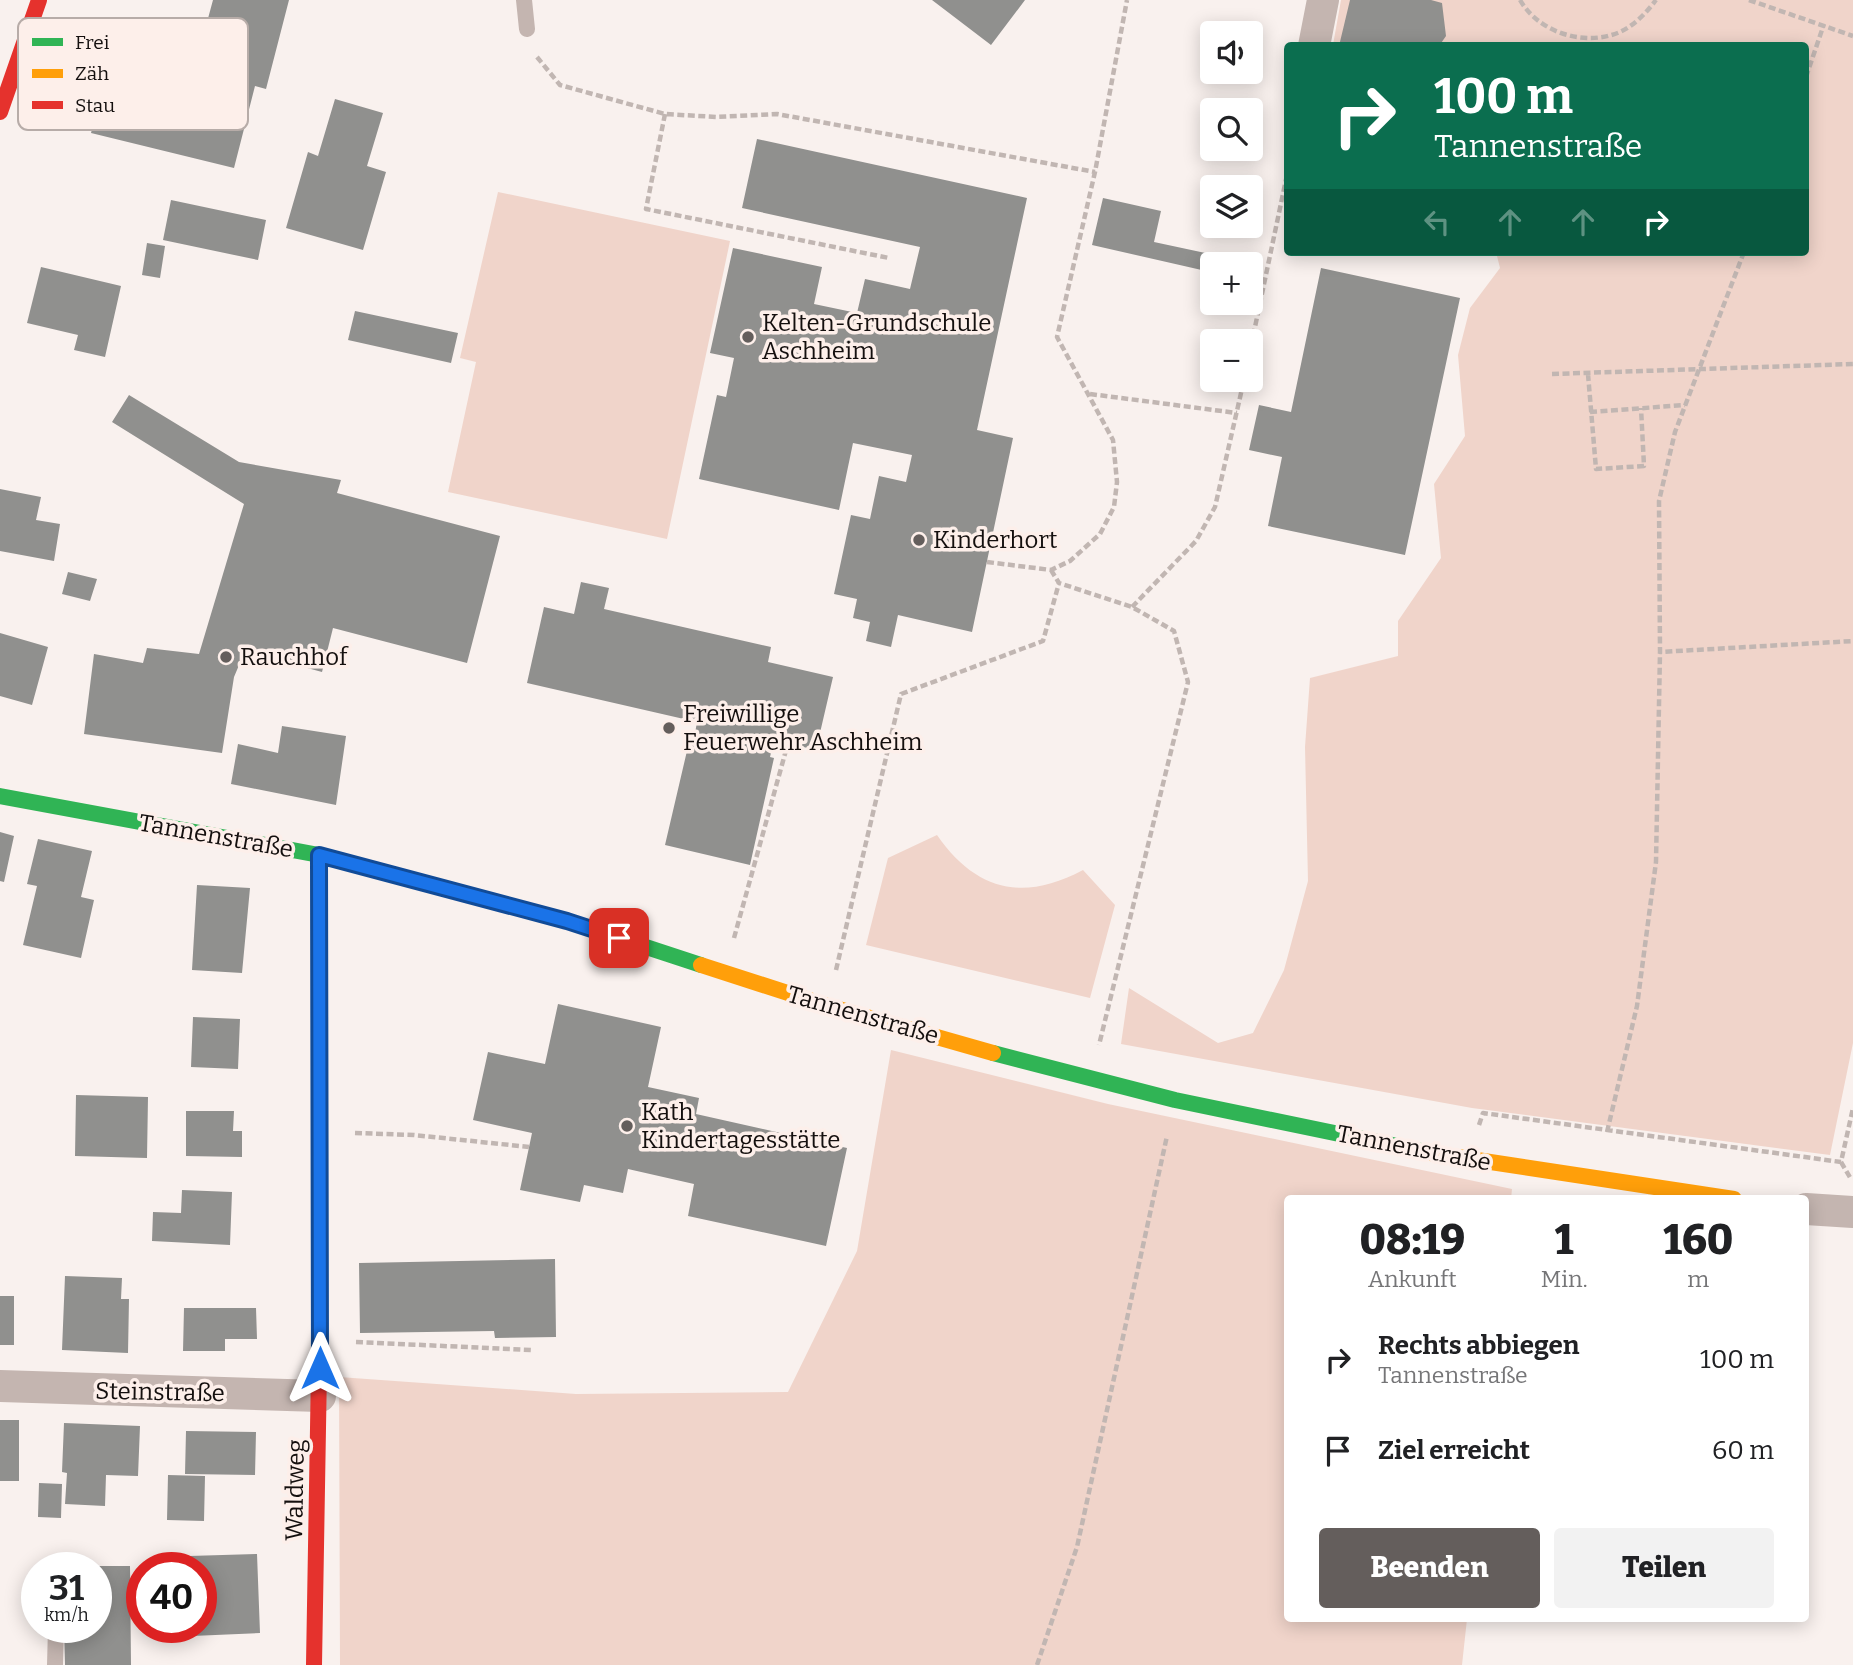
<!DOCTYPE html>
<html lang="de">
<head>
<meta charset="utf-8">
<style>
	:root { --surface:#fff; --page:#f2f2f2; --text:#202124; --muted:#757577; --accent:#645e5c }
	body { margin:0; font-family:Bitter,serif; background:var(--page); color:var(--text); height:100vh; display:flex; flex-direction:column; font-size:26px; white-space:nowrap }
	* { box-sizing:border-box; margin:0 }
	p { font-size:23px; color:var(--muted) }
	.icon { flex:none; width:38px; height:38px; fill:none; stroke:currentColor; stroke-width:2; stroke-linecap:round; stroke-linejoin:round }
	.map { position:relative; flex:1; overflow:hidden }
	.panel { position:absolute; left:1284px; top:1195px; width:525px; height:427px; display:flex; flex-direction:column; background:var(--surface); border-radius:7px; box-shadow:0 4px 18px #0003 }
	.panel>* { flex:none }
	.hud { position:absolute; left:1284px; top:42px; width:525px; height:214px; border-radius:7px; box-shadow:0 4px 18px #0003; background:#0b6e4f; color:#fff; overflow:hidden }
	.tools { position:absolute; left:1200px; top:21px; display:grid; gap:14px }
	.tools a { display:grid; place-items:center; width:63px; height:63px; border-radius:7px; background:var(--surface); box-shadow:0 4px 18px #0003; font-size:35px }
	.speed { position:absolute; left:21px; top:1552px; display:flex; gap:14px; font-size:35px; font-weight:700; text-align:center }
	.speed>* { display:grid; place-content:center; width:91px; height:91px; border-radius:50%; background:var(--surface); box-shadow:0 4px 18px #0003; line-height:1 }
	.speed small { font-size:18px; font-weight:400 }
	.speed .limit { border:10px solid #d22; background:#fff; color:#111 }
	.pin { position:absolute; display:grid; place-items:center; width:60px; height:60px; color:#fff; margin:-30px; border-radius:14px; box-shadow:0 4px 10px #0006 }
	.me { position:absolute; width:77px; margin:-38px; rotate:0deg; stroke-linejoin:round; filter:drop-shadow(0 0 5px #0008) }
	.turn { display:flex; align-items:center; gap:24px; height:147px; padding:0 35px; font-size:32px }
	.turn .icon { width:91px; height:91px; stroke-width:2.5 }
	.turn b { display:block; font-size:49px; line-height:60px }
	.lanes { display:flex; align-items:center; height:66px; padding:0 35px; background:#0003; justify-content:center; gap:35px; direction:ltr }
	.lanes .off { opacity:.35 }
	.eta { display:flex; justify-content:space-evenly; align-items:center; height:119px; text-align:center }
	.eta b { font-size:42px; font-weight:800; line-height:49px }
	.button { display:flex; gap:14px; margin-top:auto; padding:14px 35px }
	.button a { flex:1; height:80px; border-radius:7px; background:var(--accent); color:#fff; font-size:28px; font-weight:800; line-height:80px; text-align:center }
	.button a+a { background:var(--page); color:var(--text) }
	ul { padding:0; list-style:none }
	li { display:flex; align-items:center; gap:21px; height:91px; padding:0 35px }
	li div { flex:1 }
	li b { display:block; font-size:26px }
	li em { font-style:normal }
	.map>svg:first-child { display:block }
	.green { fill:#f0d4ca }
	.building { fill:#90908e }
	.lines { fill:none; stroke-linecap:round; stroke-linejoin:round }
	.path { stroke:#c1b6b2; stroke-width:4.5; stroke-dasharray:7 3.5; stroke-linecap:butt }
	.lane { stroke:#c4b5b0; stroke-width:16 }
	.street { stroke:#c4b5b0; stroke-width:32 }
	.fast { stroke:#30b455; stroke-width:16 }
	.slow { stroke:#ff9f0a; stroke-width:16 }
	.jam { stroke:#e5322d; stroke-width:16 }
	.route-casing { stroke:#114b97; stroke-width:18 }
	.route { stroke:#1a73e8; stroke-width:12 }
	.poi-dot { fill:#645e5c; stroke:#fdefea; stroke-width:2.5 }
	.labels { text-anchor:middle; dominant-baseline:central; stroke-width:7; stroke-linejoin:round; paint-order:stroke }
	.poi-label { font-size:24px; fill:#140f0e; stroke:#fdefea; text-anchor:start }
	.street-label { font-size:24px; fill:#140f0e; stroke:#fdefea }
	.key { fill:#fdefea; stroke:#b7aca8; stroke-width:2 }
	.key-label { font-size:19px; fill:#140f0e }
</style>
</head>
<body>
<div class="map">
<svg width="1853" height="1665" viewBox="0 0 1853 1665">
	<rect width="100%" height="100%" fill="#f9f1ee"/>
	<path class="green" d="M1341,0h512v1043l-23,112 -358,-47 -351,-64 8,-56 89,55 35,-10 31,-63 24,-89 -3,-134 5,-69 88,-22v-35l43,-63 -7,-74 31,-48 -7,-81 12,-47 30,-40 -4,-16h310v-206l-473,-1z
		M498,192l232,49 -63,298 -219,-47 28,-130 -16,-4z
		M937,835c39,56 86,67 146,35l32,35 -25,93 -224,-53 22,-87z
		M891,1050l217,54 404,85 -1,10h-223v420h179l-5,46h-1122l-1,-288 237,17 212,-2 69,-141z"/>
	<path class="building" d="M213,0h76l-23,89 -11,-3 -21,82 -143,-35 17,-66 6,1 2,-9 52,14 29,-14z
		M932,0h93l-34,45z
		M1350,0h81l11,3 4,33 -7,10h-100z
		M335,99l48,14 -16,53 19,6 -23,78 -77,-22 22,-76 10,4z
		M757,139l270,59 -50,232 36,8 -41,194 -74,-17 -7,32 -25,-6 4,-19 -17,-4 4,-19 -23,-5 17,-79 19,4 9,-43 27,6 6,-27 -59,-12 -14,67 -140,-31 18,-84 9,2 8,-39 -24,-5 23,-105 89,19 -8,37 43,9 8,-34 45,10 10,-42 -178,-39z
		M1103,198l58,13 -7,31 56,12 -4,17 -114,-26z
		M171,200l95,20 -8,40 -95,-20z
		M147,243l18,3 -5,32 -18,-3z
		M41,267l80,19 -16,71 -31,-7 4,-15 -51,-12z
		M1321,268l139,30 -55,257 -137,-29 14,-69 -33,-7 10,-45 32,7z
		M355,311l103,22 -7,30 -103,-23z
		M129,395l110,67 102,18 -4,13 163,43 -33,127 -134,-35 -11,44 -77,-21 -11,26 -12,76 -138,-19 10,-80 49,9 4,-15 52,6 45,-150 -132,-82z
		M0,489l41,8 -5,23 24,4 -6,37 -54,-10z
		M68,572l29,7 -7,22 -28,-7z
		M581,582l28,6 -5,21 167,38 -3,15 65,15 -17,73 -42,-10 -4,17 4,1 -24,107 -85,-20 25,-107 4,1 3,-17 -170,-39 17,-76 30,7z
		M0,633l48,14 -16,58 -32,-9z
		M282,726l64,10 -10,69 -105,-21 7,-40 40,9z
		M0,832l14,4 -10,46 -4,-1z
		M38,839l54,12 -11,46 13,3 -13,58 -58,-13 14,-59 -10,-2z
		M197,885l53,3 -8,85 -50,-3z
		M558,1004l103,23 -13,60 51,11 -3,16 151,34 -21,98 -138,-30 6,-32 -66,-15 -5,24 -39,-8 -4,17 -60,-12 12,-57 -59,-13 15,-68 57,12z
		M193,1017l47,2 -2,50 -47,-2z
		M76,1095l72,2 -1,61 -72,-2z
		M186,1111h48l-1,20h9v26l-56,-1z
		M182,1190l50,2 -2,53 -78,-4 1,-29 28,1z
		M555,1259l1,78 -61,1 -1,-7 -134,2 -1,-70z
		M65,1276l57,2 -1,21h8l-1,54 -66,-3z
		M0,1296h14v49h-14z
		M184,1308h72l1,31h-32v12h-42z
		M0,1420h19v61h-19z
		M64,1423l76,3 -2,50 -32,-1 -1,31 -40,-2 2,-31 -5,-1z
		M186,1431l70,1 -1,43 -70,-1z
		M168,1475l37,1 -1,45 -37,-1z
		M39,1483l23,1 -1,34 -23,-1z
		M257,1554l3,79 -68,3v-8h9v-60h-11l-1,-12z
		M96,1566h34l1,99h-66l-1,-37h32z"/>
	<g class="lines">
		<path class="path" d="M1520,0c19,33 65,47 100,32 15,-7 26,-19 36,-32
			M1749,0l104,36
			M537,57l23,28 105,29 51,3 61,-3 318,58
			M1806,77l18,-53
			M665,114l-19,95 243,49
			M1744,252l-69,180 -16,69 1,151 193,-11
			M1251,346l37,-176
			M1552,374l301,-10
			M1588,374l8,95 48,-3 -3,-58
			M1090,394l147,19
			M1590,412l95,-7
			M987,562l64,8 19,-9 30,-27 14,-27 3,-25 -4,-42 -56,-103 38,-165 32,-172
			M1051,570l8,13 73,24 42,24 14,51 -89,363
			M1132,607l64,-66 19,-34 29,-127
			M734,938l54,-195
			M836,970l65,-276 142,-53 16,-58
			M1479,1125l4,-12 358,49 12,-54
			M1607,1132l30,-126 19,-144 4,-210
			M355,1133l59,2 115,12
			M1841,1162l10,17
			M356,1342l176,8
			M1037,1665l40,-118 90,-411"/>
		<path class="lane" d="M524,0l3,29
			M55,1665l1,-37"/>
		<path class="street" d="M1314,46l9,-46
			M1806,1209l47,3
			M0,1386l320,10"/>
		<path class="fast" d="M0,796l319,59 248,66 134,44
			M319,855l1,455
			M993,1053l182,47 256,53"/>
		<path class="slow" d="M701,965l127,41 165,47
			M1431,1153l303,46"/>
		<path class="jam" d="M0,112l39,-112
			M314,1665l6,-355"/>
	</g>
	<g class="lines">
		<defs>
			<path id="route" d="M320,1368l-1,-513 248,66 52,17"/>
		</defs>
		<use href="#route" class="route-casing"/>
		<use href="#route" class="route"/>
	</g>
	<g class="poi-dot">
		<circle cx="748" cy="337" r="7"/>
		<circle cx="919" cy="540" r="7"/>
		<circle cx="226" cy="657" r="7"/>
		<circle cx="669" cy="728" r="7"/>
		<circle cx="627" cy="1126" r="7"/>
	</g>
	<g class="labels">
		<g class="poi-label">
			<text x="762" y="323">Kelten-Grundschule<tspan x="762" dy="28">Aschheim</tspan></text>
			<text x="933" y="540">Kinderhort</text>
			<text x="240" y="657">Rauchhof</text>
			<text x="683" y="714">Freiwillige<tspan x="683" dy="28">Feuerwehr Aschheim</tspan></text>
			<text x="641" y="1112">Kath<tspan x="641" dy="28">Kindertagesstätte</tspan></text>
		</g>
		<g class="street-label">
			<text transform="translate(216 836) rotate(10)">Tannenstraße</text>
			<text transform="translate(863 1015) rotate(16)">Tannenstraße</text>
			<text transform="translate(1414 1148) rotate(11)">Tannenstraße</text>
			<text transform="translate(160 1392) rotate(1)">Steinstraße</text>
			<text transform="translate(295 1490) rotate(-89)">Waldweg</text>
		</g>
	</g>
	<rect x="18" y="18" width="230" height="112" rx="10" class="key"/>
	<rect x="32" y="38" width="31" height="8" fill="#30b455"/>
	<rect x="32" y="69" width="31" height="9" fill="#ff9f0a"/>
	<rect x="32" y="101" width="31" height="8" fill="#e5322d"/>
	<g class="key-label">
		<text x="75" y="49">Frei</text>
		<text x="75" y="80">Zäh</text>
		<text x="75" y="112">Stau</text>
	</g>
</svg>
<div class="tools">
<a><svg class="icon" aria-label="sound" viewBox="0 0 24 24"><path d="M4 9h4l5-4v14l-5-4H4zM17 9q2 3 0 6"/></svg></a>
<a><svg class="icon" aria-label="search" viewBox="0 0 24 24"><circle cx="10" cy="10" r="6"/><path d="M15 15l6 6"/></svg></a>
<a><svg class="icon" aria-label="layers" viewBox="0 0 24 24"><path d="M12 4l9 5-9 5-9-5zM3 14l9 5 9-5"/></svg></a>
<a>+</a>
<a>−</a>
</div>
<div class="speed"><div>31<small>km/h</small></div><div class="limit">40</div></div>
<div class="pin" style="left:619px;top:938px;background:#d93025"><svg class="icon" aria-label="arrive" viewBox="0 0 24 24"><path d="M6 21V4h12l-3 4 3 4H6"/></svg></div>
<svg class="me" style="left:320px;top:1368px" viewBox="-20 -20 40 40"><path d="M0-17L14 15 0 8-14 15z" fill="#1a73e8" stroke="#fff" stroke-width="4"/></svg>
<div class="hud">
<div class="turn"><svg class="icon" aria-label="right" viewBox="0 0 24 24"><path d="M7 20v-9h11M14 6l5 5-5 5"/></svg><div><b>100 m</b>Tannenstraße</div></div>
<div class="lanes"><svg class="icon off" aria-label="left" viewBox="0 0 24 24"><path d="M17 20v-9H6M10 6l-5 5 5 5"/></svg><svg class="icon off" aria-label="ahead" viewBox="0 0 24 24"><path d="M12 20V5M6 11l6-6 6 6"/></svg><svg class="icon off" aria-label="ahead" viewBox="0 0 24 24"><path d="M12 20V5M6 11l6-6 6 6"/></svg><svg class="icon" aria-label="right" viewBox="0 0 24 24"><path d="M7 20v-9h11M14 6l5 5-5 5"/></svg></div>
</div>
<section class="panel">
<div class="eta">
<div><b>08:19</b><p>Ankunft</p></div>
<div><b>1</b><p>Min.</p></div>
<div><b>160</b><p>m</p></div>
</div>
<ul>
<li><svg class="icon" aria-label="right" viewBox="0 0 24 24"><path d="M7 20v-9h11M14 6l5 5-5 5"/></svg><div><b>Rechts abbiegen</b><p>Tannenstraße</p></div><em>100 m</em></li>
<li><svg class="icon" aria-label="arrive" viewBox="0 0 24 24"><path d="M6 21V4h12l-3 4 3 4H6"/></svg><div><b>Ziel erreicht</b></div><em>60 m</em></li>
</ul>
<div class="button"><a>Beenden</a><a>Teilen</a></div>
</section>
</div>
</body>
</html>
